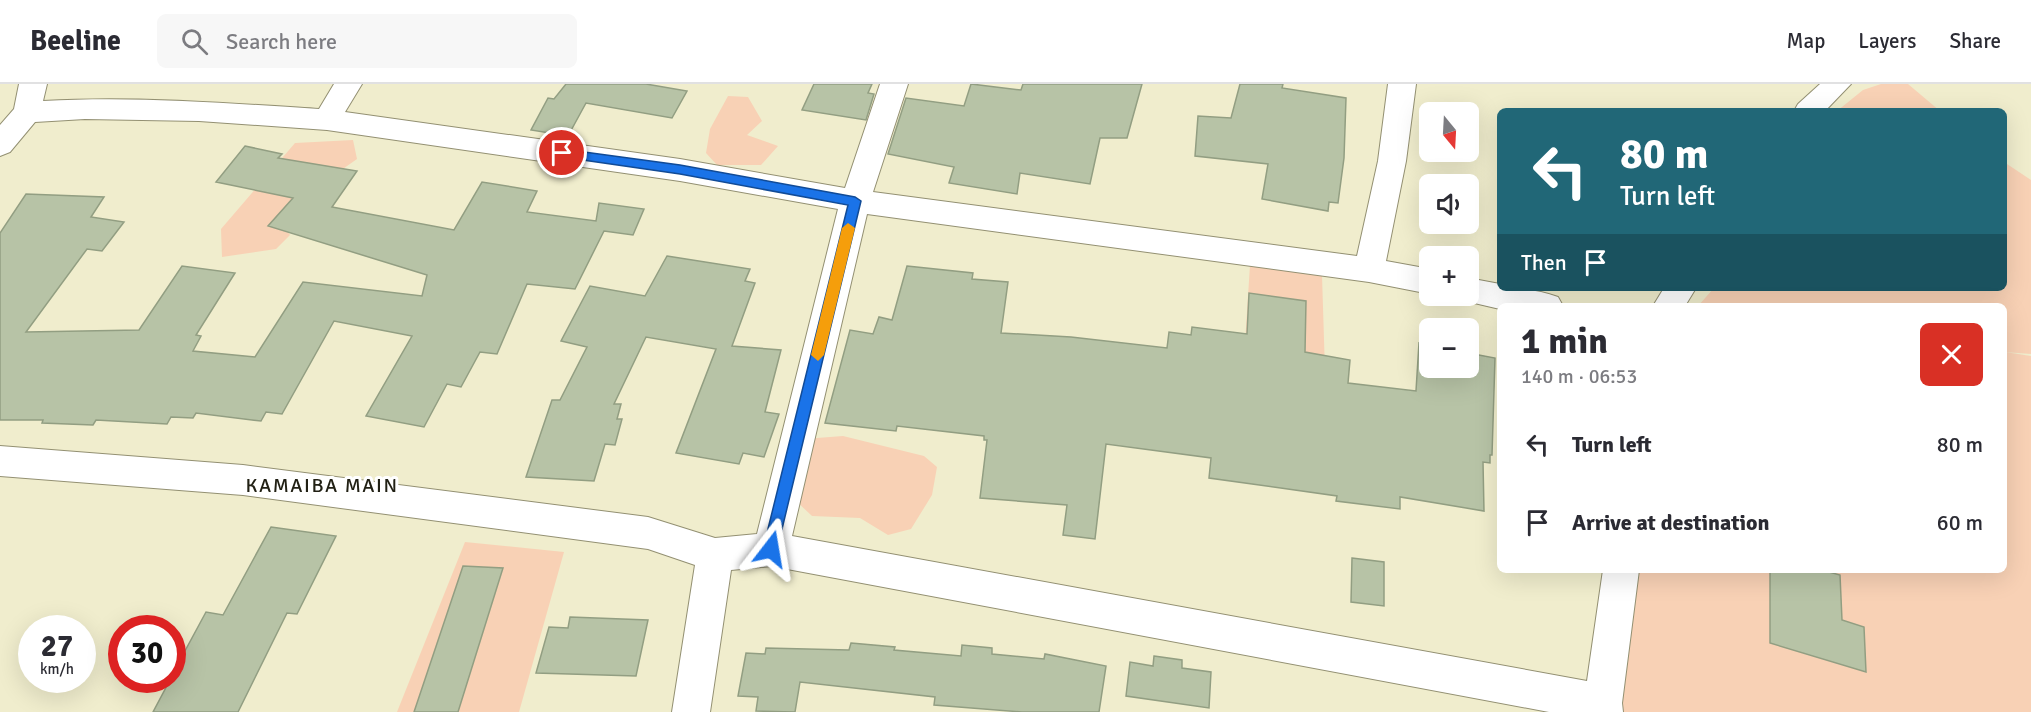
<!DOCTYPE html>
<html lang="en">
<head>
<meta charset="utf-8">
<style>
	:root { --surface:#fff; --page:#f7f7f7; --text:#2b2b33; --muted:#7c7c81; --line:#e1e1e2 }
	body { margin:0; font-family:Signika,sans-serif; background:var(--page); color:var(--text); height:100vh; display:flex; flex-direction:column; font-size:22px; white-space:nowrap }
	* { box-sizing:border-box; margin:0 }
	p { font-size:20px; color:var(--muted) }
	.icon { flex:none; width:33px; height:33px; fill:none; stroke:currentColor; stroke-width:2; stroke-linecap:round; stroke-linejoin:round }
	.map { position:relative; flex:1; overflow:hidden }
	.details { position:absolute; left:1497px; top:219px; width:510px; height:270px; display:flex; flex-direction:column; background:var(--surface); border-radius:9px; box-shadow:0 6px 24px #0002 }
	.details>* { flex:none }
	.top-card { position:absolute; left:1497px; top:24px; width:510px; height:183px; border-radius:9px; box-shadow:0 6px 24px #0002; background:#216777; color:#fff; overflow:hidden }
	.needle { width:39px; rotate:162deg }
	.controls { position:absolute; left:1419px; top:18px; display:grid; gap:12px }
	.controls a { display:grid; place-items:center; width:60px; height:60px; border-radius:9px; background:var(--surface); box-shadow:0 6px 24px #0002; font-size:30px }
	.speed { position:absolute; left:18px; top:531px; display:flex; gap:12px; font-size:30px; font-weight:700; text-align:center }
	.speed>* { display:grid; place-content:center; width:78px; height:78px; border-radius:50%; background:var(--surface); box-shadow:0 6px 24px #0002; line-height:1 }
	.speed small { font-size:15px; font-weight:400 }
	.speed .limit { border:9px solid #d22; background:#fff; color:#111 }
	.pin { position:absolute; display:grid; place-items:center; width:51px; height:51px; color:#fff; margin:-26px; border:3px solid #fff; border-radius:50%; box-shadow:0 2px 6px #0007 }
	.me { position:absolute; width:66px; margin:-33px; rotate:14deg; stroke-linejoin:round; filter:drop-shadow(0 0 4px #0008) }
	.turn { display:flex; align-items:center; gap:21px; height:126px; padding:0 24px; font-size:27px }
	.turn .icon { width:78px; height:78px; stroke-width:2.5 }
	.turn b { display:block; font-size:42px; line-height:51px }
	.then { display:flex; align-items:center; height:57px; padding:0 24px; background:#0003; gap:12px; font-size:22px }
	.round { display:grid; place-items:center; flex:none; width:63px; height:63px; border-radius:9px; background:var(--page) }
	.headline { display:flex; align-items:center; justify-content:space-between; height:102px; padding:0 24px }
	h1 { font-size:36px; font-weight:700; line-height:45px }
	ul { padding:0; list-style:none }
	li { display:flex; align-items:center; gap:18px; height:78px; padding:0 24px }
	li div { flex:1 }
	li b { display:block; font-size:22px }
	li em { font-style:normal }
	header { display:flex; align-items:center; gap:36px; box-sizing:border-box; height:84px; padding:0 30px; background:var(--surface); border-bottom:2px solid var(--line) }
	header strong { font-size:28px }
	nav { display:flex; gap:33px; margin-inline-start:auto; font-size:21px }
	.search { width:420px; height:54px; background:var(--page); display:flex; align-items:center; gap:15px; box-sizing:border-box; padding:0 21px; border-radius:9px; color:var(--muted); font-size:22px }
	.map>svg:first-child { display:block }
	.green { fill:#f8d1b5 }
	.building { fill:#b7c3a6; stroke:#929e82; stroke-width:1.5 }
	.lines { fill:none; stroke-linecap:round; stroke-linejoin:round }
	.street-casing { stroke:#939072; stroke-width:2 }
	.street { fill:#fff; fill-rule:evenodd }
	.route { fill:#1a73e8; stroke:#114b97; stroke-width:1.5 }
	.slow { fill:#f59e0b }
	.labels { text-anchor:middle; dominant-baseline:central; stroke-width:6; stroke-linejoin:round; paint-order:stroke }
	.quarter-label { font-size:20px; letter-spacing:1.5px; fill:#212014; stroke:#fff }
</style>
</head>
<body>
<header>
<strong>Beeline</strong>
<div class="search"><svg class="icon" aria-label="search" viewBox="0 0 24 24"><circle cx="10" cy="10" r="6"/><path d="M15 15l6 6"/></svg>Search here</div>
<nav><a>Map</a><a>Layers</a><a>Share</a></nav>
</header>
<div class="map">
<svg width="2031" height="628" viewBox="0 0 2031 628">
	<rect width="100%" height="100%" fill="#f0edcd"/>
	<path class="green" d="M1881,0h27l32,27h-103l26,-21z
		M728,12l20,1 14,24 -15,14 31,11 -17,19h-44l-11,-12 4,-24z
		M353,56l4,19 -54,38 -22,25 9,13 -14,14 -54,8 -1,-28 74,-86z
		M2004,78l27,18v174l-26,-2 26,4v356h-420l18,-142h375v-264h-306l16,-18h290z
		M1250,181l72,10 5,161 -87,-15z
		M843,352l81,20 13,11 -5,28 -21,34 -23,6 -28,-17 -48,-2 -17,-16 9,-61z
		M465,458l99,10 -45,160h-122z"/>
	<path class="building" d="M566,0h80l41,7 -15,27 -86,-15 -18,33 -37,-6 17,-32 6,1z
		M814,0h58l-4,9 6,1 -8,26 -64,-10z
		M971,0l50,6 2,-6h119l-15,54h-27l-10,46 -70,-11 -3,21 -68,-11 5,-16 -66,-13 18,-56 58,8z
		M1240,0h43l-1,4 64,10 -2,60 -6,45 -9,-1 -1,9 -66,-12 6,-35 -73,-8 3,-40 33,2z
		M245,62l37,8 -4,4 79,13 -25,36 122,23 28,-48 55,9 -10,21 69,9 3,-18 45,6 -11,26 -29,-4 -29,58 -48,-5 -30,70 -17,-2 -19,35 -14,-3 -23,43 -58,-11 46,-80 -78,-15 -52,93 -16,-2 -5,9 -65,-8 -3,5 -22,-1 -4,7 -71,-4 -3,5 -51,-2 1,-3h-43v-187l26,-39 78,3 -13,20 33,5 -22,29 -15,-2 -61,83 113,-2 43,-64 53,7 -39,62 5,1 -8,15 62,6 48,-75 119,14 5,-21 -159,-49 25,-28 -77,-16z
		M667,172l83,13 -5,12 10,2 -23,63 49,4 -16,62 14,2 -15,43 -21,-4 -4,11 -63,-11 40,-104 -70,-12 -32,67h7l-4,15h5l-7,26 -10,-1 -11,37 -68,-4 26,-77h8l27,-53 -26,-6 29,-55 55,10z
		M907,182l66,7 -1,6 36,3 -7,51 70,4 96,11 2,-16 22,3 1,-8 55,7 2,-41 57,8 -1,51 45,8 -2,23 68,8 3,-48 11,2v23h38v-15l27,5 -3,97h-2v8l-7,-1 1,49 -84,-14v12l-64,-8 1,-5 -128,-18 2,-20 -105,-14 -11,95 -32,-4 4,-30 -87,-7 7,-58h-3v-4l-87,-10 -1,5 -71,-8 25,-93 23,4 6,-17 13,3z
		M271,443l65,9 -39,78 -10,-1 -49,99h-85l17,-32h2v-5l34,-63 17,3z
		M1352,474l32,4v44l-33,-4z
		M463,482l40,2 -45,144h-44z
		M1770,486h52l18,5 2,45 22,7 2,45 -96,-29z
		M570,533l78,3 -12,56 -100,-3 13,-46 19,1z
		M851,559l44,4 -1,3 67,6 1,-11 30,3v6l52,5 1,-5 61,12 -7,46h-77l-88,-7 1,-8 -135,-15 -5,30 -39,-1 2,-14 -20,-1 8,-43 19,1 1,-6 83,2z
		M1154,572l28,4v8l29,4 -2,36 -83,-12 4,-34 23,4z"/>
	<g class="lines">
		<defs>
			<path id="street" d="M19,0h28l-4,17c92,-5 184,2 276,8l15,-25h28l-17,28 335,47 165,29 35,-104h28l-35,108 484,64 21,-95 10,-77h28l-10,77 -20,100 44,8v25l-61,-12 -502,-68 -75,322 795,145 16,-111h36l-17,133 1,9h-74l-778,-146 -40,4 -21,142h-38l23,-147 -47,-16 -405,-54 -243,-19v-30l243,19 405,52 67,21 42,-4 81,-325 -158,-28 -353,-51 -128,-9 -114,-2 -50,3 -25,30 -10,4v-31l14,-16z
				M1820,0h31l-26,27h-31l4,-7z
				M1468,194l32,6v4c20,0 39,2 58,9l5,9h-63v3l-43,-10 -2,-3h13z
				M1664,204h32l-11,18h-32z"/>
		</defs>
		<use href="#street" class="street-casing"/>
		<use href="#street" class="street"/>
	</g>
	<path class="route" d="M562,65l118,16 175,32 6,4 -85,353 -5,2 -6,-2 -2,-5 85,-344 -168,-31 -118,-17 -5,-4z"/>
	<path class="slow" d="M848,139l7,5 -31,127 -6,6 -7,-6 31,-127z"/>
	<g class="labels">
		<g class="quarter-label">
			<text x="322" y="401">KAMAIBA MAIN</text>
		</g>
	</g>
</svg>
<div class="controls">
<a><svg class="needle" viewBox="-14 -14 28 28"><path d="M0-13l5 13h-10z" fill="#e53935"/><path d="M0 13l5-13h-10z" fill="#7c7c81"/></svg></a>
<a><svg class="icon" aria-label="sound" viewBox="0 0 24 24"><path d="M4 9h4l5-4v14l-5-4H4zM17 9q2 3 0 6"/></svg></a>
<a>+</a>
<a>−</a>
</div>
<div class="speed"><div>27<small>km/h</small></div><div class="limit">30</div></div>
<div class="pin" style="left:562px;top:69px;background:#d93025"><svg class="icon" aria-label="arrive" viewBox="0 0 24 24"><path d="M6 21V4h12l-3 4 3 4H6"/></svg></div>
<svg class="me" style="left:771px;top:465px" viewBox="-20 -20 40 40"><path d="M0-17L14 15 0 8-14 15z" fill="#1a73e8" stroke="#fff" stroke-width="4"/></svg>
<div class="top-card">
<div class="turn"><svg class="icon" aria-label="left" viewBox="0 0 24 24"><path d="M17 20v-9H6M10 6l-5 5 5 5"/></svg><div><b>80 m</b>Turn left</div></div>
<div class="then">Then<svg class="icon" aria-label="arrive" viewBox="0 0 24 24"><path d="M6 21V4h12l-3 4 3 4H6"/></svg></div>
</div>
<section class="details">
<div class="headline"><div><h1>1 min</h1><p>140 m · 06:53</p></div><a class="round" style="background:#d93025;color:#fff"><svg class="icon" aria-label="close" viewBox="0 0 24 24"><path d="M6 6l12 12M18 6L6 18"/></svg></a></div>
<ul>
<li><svg class="icon" aria-label="left" viewBox="0 0 24 24"><path d="M17 20v-9H6M10 6l-5 5 5 5"/></svg><div><b>Turn left</b></div><em>80 m</em></li>
<li><svg class="icon" aria-label="arrive" viewBox="0 0 24 24"><path d="M6 21V4h12l-3 4 3 4H6"/></svg><div><b>Arrive at destination</b></div><em>60 m</em></li>
</ul>
</section>
</div>
</body>
</html>
